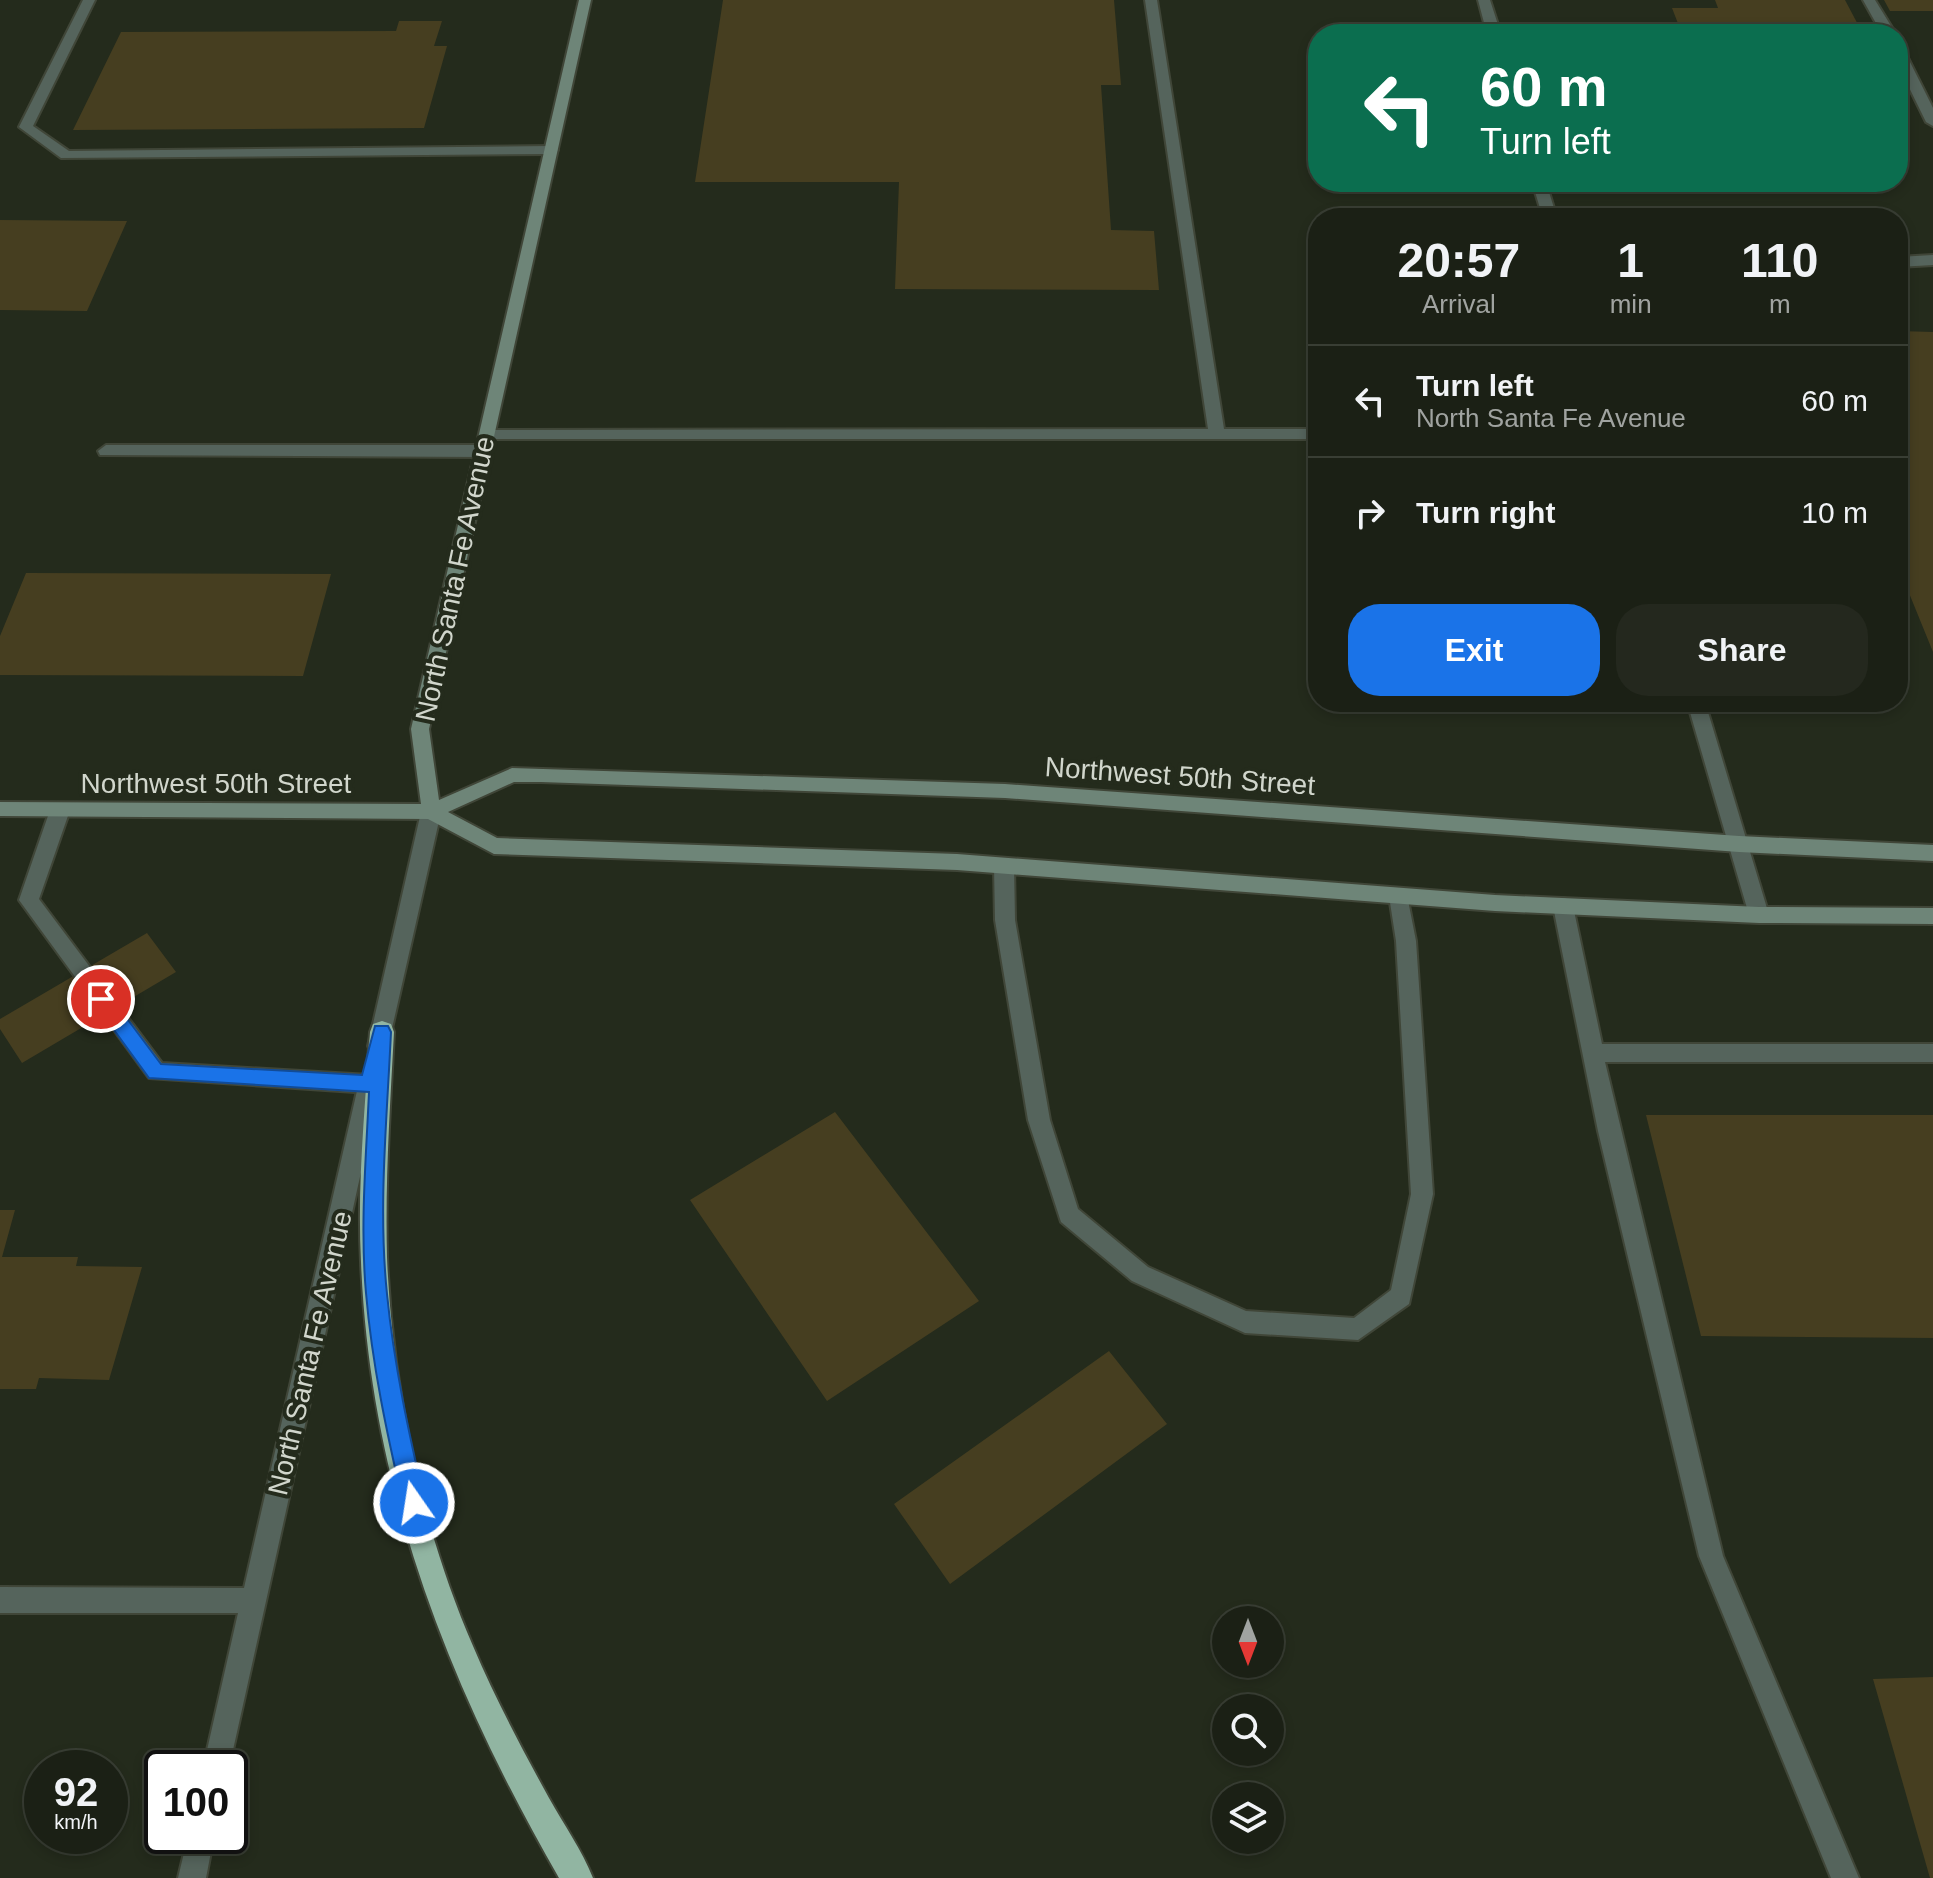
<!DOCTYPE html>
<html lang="en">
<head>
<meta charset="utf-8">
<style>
	:root { --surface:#1b2015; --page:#24281e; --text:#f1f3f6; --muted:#a0a3a0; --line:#393e34; --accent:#1a73e8 }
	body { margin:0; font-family:Arial,sans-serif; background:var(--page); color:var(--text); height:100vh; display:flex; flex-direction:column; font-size:30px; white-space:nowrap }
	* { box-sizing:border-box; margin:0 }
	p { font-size:26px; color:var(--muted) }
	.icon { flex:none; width:44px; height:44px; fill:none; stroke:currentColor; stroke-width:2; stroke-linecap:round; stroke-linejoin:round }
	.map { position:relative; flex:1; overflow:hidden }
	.details { position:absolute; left:1308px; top:208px; width:600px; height:504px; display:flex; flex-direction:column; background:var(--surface); border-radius:32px; box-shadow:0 4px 12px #0003,0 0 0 2px var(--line) }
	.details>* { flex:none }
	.banner { position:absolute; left:1308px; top:24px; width:600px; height:168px; border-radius:32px; box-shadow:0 4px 12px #0003,0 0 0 2px var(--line); background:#0b6e4f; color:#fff; overflow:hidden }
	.needle { width:52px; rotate:180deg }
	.fabs { position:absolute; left:1212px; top:1606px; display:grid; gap:16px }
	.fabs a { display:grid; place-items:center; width:72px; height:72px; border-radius:50%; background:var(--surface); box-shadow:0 4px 12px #0003,0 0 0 2px var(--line); font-size:40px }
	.speed { position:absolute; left:24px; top:1750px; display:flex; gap:16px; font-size:40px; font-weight:700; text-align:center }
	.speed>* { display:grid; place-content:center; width:104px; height:104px; border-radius:50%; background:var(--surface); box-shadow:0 4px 12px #0003,0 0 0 2px var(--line); line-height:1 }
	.speed small { font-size:20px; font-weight:400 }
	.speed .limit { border:4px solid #111; border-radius:12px; background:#fff; color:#111 }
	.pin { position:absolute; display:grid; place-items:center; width:68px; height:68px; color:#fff; margin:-34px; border:4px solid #fff; border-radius:50%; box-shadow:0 2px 8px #0007 }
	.me { position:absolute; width:88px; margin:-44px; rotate:347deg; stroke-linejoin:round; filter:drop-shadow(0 0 6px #0008) }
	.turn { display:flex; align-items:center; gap:28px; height:168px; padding:0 40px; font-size:36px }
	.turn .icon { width:104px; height:104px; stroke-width:2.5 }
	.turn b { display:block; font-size:56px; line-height:68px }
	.eta { display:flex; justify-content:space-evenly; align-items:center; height:136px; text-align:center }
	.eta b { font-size:48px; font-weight:600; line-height:56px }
	.primary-button { display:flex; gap:16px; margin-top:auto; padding:16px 40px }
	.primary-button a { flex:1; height:92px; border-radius:32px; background:var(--accent); color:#fff; font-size:32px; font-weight:600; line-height:92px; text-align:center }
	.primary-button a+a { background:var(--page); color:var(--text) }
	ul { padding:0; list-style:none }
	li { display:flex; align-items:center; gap:24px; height:112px; padding:0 40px; border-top:2px solid var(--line) }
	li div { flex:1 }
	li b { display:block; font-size:30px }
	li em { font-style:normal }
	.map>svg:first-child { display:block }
	.building { fill:#463e20 }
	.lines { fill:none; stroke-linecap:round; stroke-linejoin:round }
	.service-casing { stroke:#404638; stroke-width:4 }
	.minor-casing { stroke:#404638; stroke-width:4 }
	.secondary-casing { stroke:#404638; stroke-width:4 }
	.motorway-casing { stroke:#404638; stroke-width:4 }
	.service { fill:#55645c; fill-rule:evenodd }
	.minor { fill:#55645c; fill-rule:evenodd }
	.secondary { fill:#6e8578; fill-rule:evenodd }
	.motorway { fill:#91b5a2; fill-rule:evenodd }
	.route { fill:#1a73e8; stroke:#114b97; stroke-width:2 }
	.labels { text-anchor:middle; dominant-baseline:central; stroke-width:8; stroke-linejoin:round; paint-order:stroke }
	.street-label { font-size:28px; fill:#d1d6cc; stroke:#242b1c }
</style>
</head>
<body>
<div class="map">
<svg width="1933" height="1878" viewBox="0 0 1933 1878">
	<rect width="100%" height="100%" fill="#242b1c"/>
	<path class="building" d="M723,0h391l7,85h-20l10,145 43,1 5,59 -264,-1 4,-107h-204z
		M1715,0h130l18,34h-293l-3,-8h112l-7,-18h46z
		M1884,0h49v11h-43z
		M399,21h43l-8,25h13l-23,82 -351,2 48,-98 275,-1z
		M0,220l127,1 -40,90 -87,-1z
		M1898,331l35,1v320l-35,-86z
		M26,573l305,1 -28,102 -303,-1v-39z
		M147,933l29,39 -154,91 -22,-34v-10z
		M835,1112l144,189 -152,100 -137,-201z
		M1646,1115h287v223l-232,-2z
		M0,1210h15l-13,47h76l-2,9 66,1 -33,113 -70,-2 -3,11h-36z
		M1109,1351l58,73 -217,160 -56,-80z
		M1933,1677v201h-3l-57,-199z"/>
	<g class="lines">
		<defs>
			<path id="service" d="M83,0h12l-62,126 36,25 482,-5 7,4 -7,4 -490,4 -42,-31z
				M1145,0h12l67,429h94v10h-837v-8l6,-1 721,-1z
				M1863,0h12l21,34h-14z
				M1898,48l7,4 28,56v18l-7,-4 -28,-57z
				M1933,255v10l-35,2v-10z
				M106,445h377l8,6 -8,6 -383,-2 -2,-4z
				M60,803l10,7 -31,89 123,164 208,12 7,2 4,7 -4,7 -7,2 -221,-15 -130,-178 31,-90z
				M1004,858l7,2 3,6 1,54 35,200 28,89 70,58 98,44 108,7 37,-28 20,-96 -15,-253 -7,-45 3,-6h14l10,51 17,253 -24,110 -51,36 -113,-7 -113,-52 -71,-59 -33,-102 -33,-200 -1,-54 3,-6z
				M1563,898l7,2 3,6 29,138h331v18h-328l118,494 136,322h-28l-132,-322 -101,-425 -45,-225 3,-6z"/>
			<path id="minor" d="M1478,0h12l11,34h-14z
				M1532,182h14l11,36h-14z
				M1687,702h18l64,213 -3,6h-14l-3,-6z
				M431,804l10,8 -53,234 -3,6 -7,3 -7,-3 -3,-6 53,-234z
				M370,1073l7,2 4,7 -152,686h-26l35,-155h-238v-26l244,1 115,-506 4,-7z
				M188,1836h26l-8,42h-28z"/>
			<path id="secondary" d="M579,0h12l-162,729 10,71 73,-32 493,16 734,52 194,9v16l-194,-9 -734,-54 -464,-16h-27l-66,30 49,26 460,16 538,41 264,12 174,1v16l-174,-1 -264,-12 -538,-41 -463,-16 -66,-35 -428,-3v-14l421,2 -10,-75z"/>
			<path id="motorway" d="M382,1021l9,3 3,8c-4,75 -9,150 -7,225 5,130 34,269 86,389 22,52 49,103 76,152 15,27 33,52 44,80h-34c-111,-193 -189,-391 -198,-616 -4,-77 4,-154 9,-230l3,-8z"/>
		</defs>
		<use href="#service" class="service-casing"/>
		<use href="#minor" class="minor-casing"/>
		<use href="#secondary" class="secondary-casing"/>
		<use href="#motorway" class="motorway-casing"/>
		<use href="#service" class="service"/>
		<use href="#minor" class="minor"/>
		<use href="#secondary" class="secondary"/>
		<use href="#motorway" class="motorway"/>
	</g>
	<path class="route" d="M101,991l7,2 53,71 201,11 13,-49h13l3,6c-4,87 -13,175 -4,262 7,71 22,140 38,209l-3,8 -8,3 -8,-3 -3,-8c-16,-69 -31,-139 -37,-210 -6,-67 0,-134 3,-201l-220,-14 -54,-74 -3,-5z"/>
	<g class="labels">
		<g class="street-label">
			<text transform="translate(455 579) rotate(-78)">North Santa Fe Avenue</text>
			<text transform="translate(1180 776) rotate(4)">Northwest 50th Street</text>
			<text x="216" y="783">Northwest 50th Street</text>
			<text transform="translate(310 1353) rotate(-77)">North Santa Fe Avenue</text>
		</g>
	</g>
</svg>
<div class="fabs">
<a><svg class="needle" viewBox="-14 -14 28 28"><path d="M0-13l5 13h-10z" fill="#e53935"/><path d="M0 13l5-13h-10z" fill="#a0a3a0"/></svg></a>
<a><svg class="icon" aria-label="search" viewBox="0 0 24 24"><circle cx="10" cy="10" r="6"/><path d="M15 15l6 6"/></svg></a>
<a><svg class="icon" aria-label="layers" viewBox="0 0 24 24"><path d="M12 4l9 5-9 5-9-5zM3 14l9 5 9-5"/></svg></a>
</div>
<div class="speed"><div>92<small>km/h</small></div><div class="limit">100</div></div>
<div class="pin" style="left:101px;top:999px;background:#d93025"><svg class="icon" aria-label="arrive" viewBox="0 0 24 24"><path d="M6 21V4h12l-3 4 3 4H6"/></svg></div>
<svg class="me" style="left:414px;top:1503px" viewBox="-20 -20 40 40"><circle r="17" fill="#1a73e8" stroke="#fff" stroke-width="3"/><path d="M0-11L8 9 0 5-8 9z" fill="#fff"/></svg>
<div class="banner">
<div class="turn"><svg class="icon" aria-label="left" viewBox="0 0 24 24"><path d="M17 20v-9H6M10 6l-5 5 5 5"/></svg><div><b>60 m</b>Turn left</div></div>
</div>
<section class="details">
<div class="eta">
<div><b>20:57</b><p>Arrival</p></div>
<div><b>1</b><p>min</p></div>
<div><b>110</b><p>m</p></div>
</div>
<ul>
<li><svg class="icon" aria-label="left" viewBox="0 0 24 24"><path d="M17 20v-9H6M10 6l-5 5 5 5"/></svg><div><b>Turn left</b><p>North Santa Fe Avenue</p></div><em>60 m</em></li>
<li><svg class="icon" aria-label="right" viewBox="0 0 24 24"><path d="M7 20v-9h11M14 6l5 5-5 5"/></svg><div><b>Turn right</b></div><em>10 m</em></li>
</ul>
<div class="primary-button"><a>Exit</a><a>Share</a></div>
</section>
</div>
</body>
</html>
